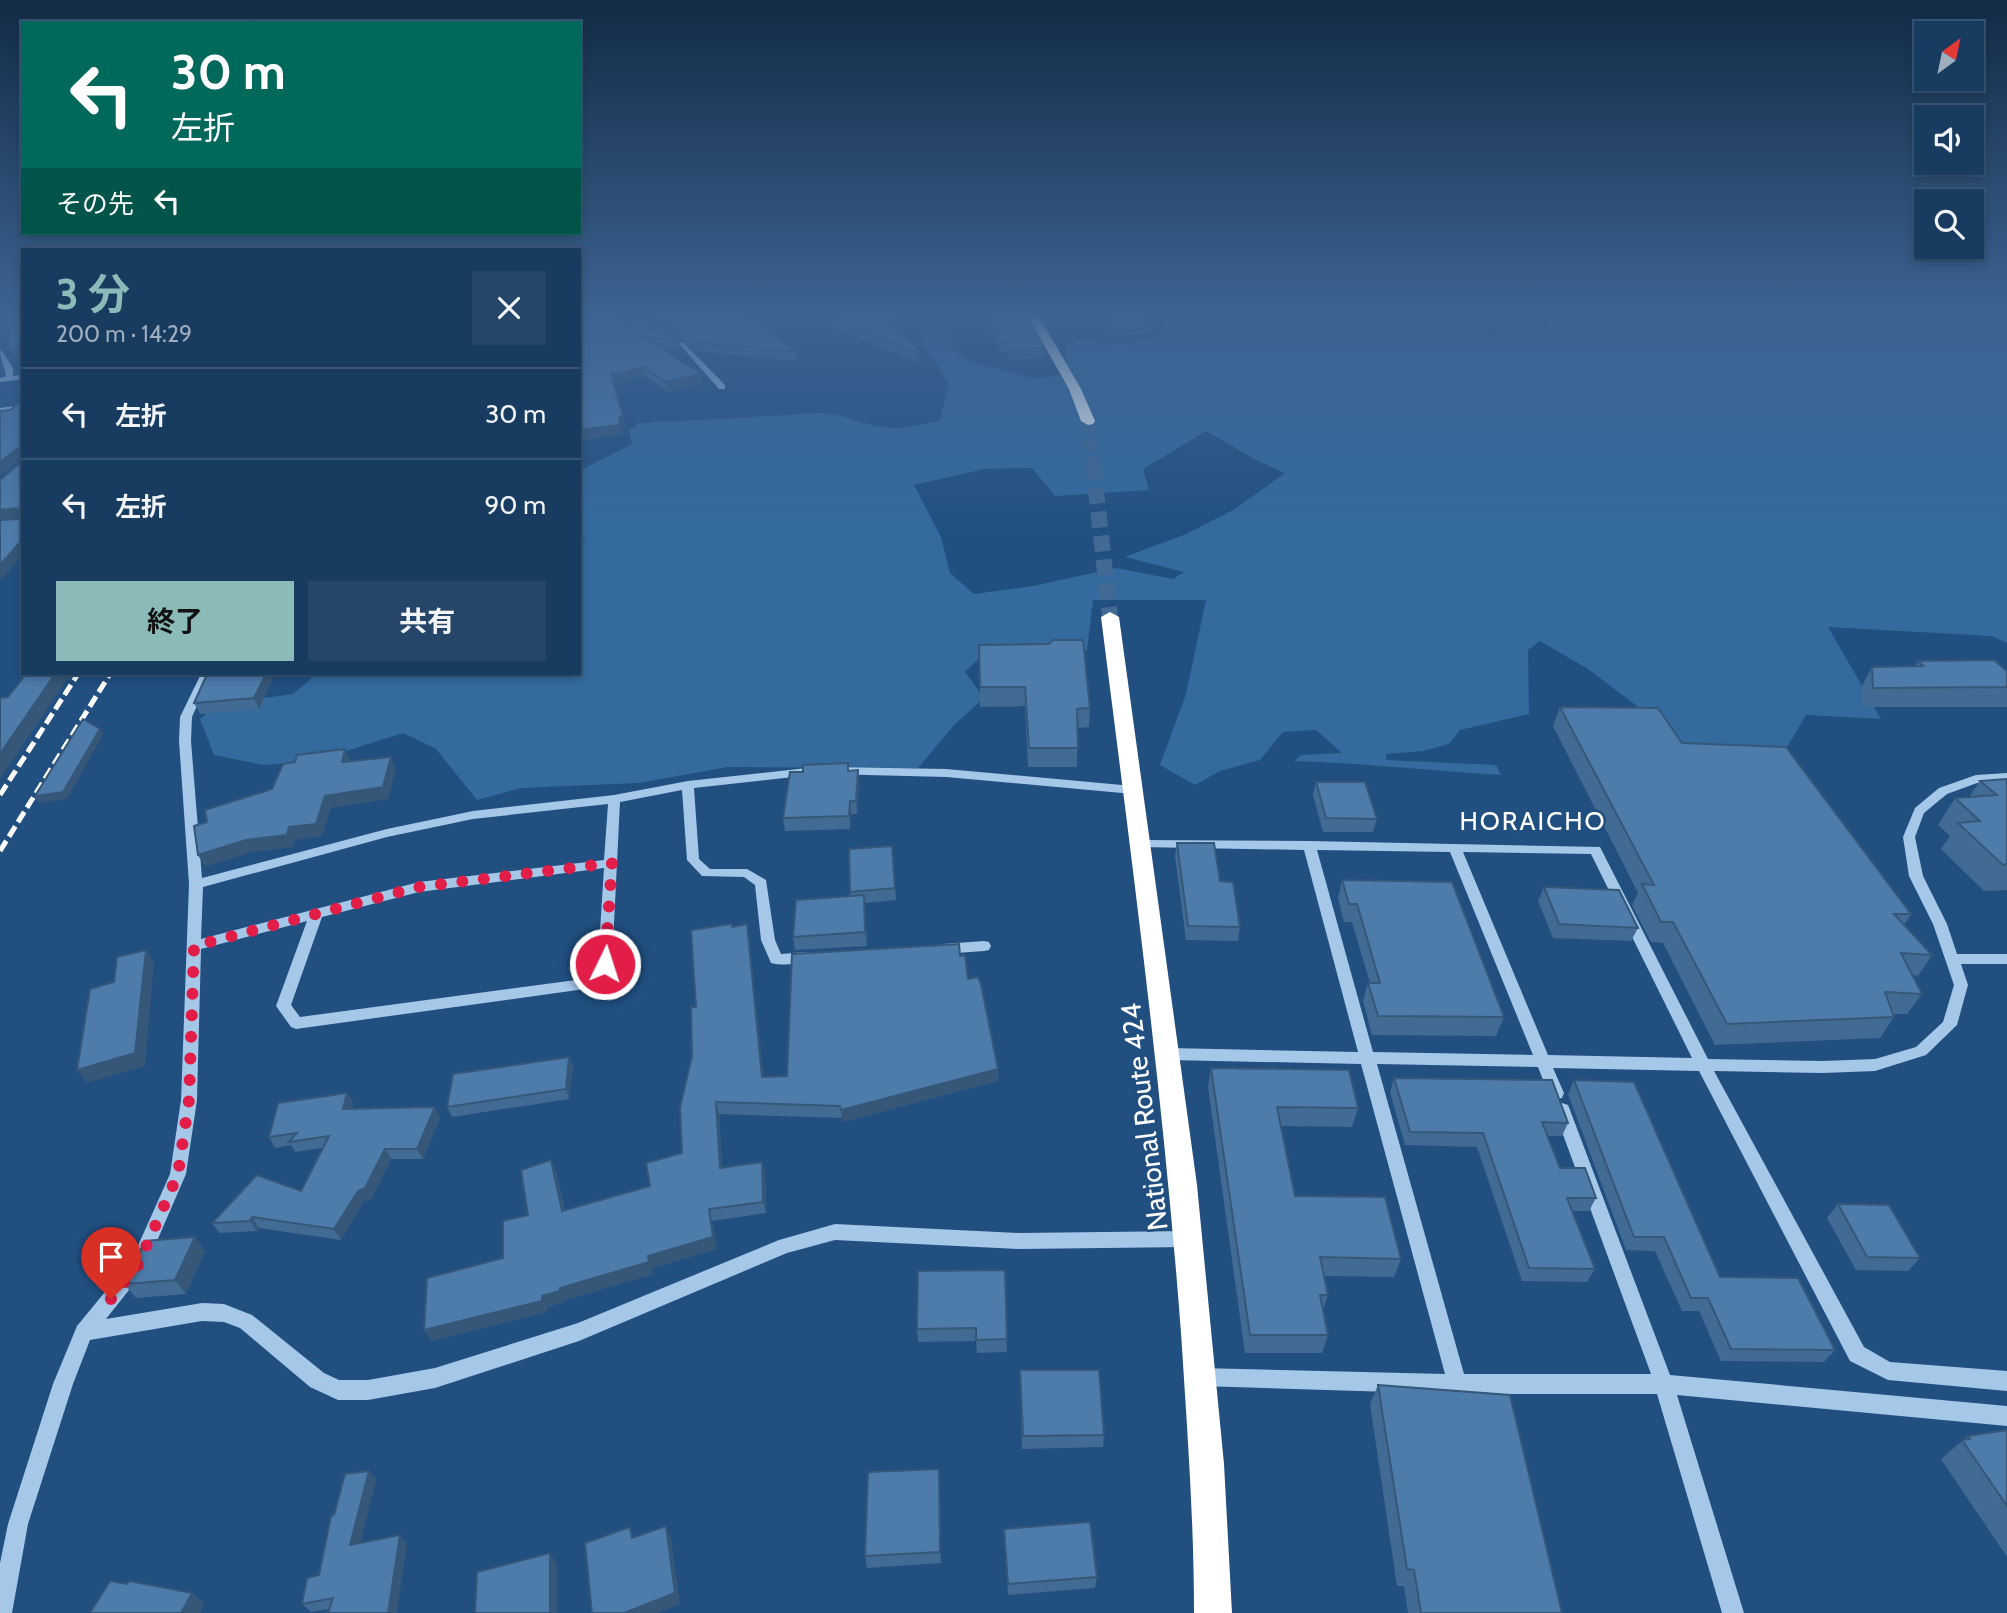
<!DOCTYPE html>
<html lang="ja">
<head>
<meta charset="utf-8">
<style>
	:root { --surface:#183b60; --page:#254669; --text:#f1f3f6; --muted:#9fadbd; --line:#365575; --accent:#8bbbb9 }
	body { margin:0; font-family:Cabin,"Noto Sans JP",sans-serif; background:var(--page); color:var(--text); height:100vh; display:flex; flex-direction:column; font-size:26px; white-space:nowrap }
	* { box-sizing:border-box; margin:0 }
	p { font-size:23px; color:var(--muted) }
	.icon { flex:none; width:38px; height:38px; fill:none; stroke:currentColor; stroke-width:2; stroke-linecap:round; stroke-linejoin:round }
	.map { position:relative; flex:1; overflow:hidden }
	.panel { position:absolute; left:21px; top:248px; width:560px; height:427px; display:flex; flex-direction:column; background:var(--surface); border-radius:0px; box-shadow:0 4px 10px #0003,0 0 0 2px var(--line) }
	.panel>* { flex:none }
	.hud { position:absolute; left:21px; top:21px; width:560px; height:214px; border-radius:0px; box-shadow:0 4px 10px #0003,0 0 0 2px var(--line); background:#00695c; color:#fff; overflow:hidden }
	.needle { width:46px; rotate:33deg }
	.controls { position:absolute; left:1914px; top:21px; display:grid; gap:14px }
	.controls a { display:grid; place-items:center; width:70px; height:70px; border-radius:0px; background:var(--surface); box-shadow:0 4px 10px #0003,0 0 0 2px var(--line); font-size:35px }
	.pin { position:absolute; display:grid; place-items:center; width:60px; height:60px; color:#fff; margin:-72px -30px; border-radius:50% 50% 50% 0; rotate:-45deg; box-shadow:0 0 7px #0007 }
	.pin .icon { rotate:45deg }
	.me { position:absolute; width:77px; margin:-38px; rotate:4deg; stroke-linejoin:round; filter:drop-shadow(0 0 5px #0008) }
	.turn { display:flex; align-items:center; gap:24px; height:147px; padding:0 35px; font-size:32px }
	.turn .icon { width:91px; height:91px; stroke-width:2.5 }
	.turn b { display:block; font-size:49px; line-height:60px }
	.then { display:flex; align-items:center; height:66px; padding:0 35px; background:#0003; gap:14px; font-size:26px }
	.round { display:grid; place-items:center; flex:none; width:74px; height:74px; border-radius:0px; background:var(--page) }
	.overview { display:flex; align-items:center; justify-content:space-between; height:119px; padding:0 35px }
	h1 { font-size:42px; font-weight:700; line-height:52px; color:var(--accent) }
	.button { display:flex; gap:14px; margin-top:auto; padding:14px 35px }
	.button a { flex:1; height:80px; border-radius:0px; background:var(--accent); color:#111; font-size:28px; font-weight:700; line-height:80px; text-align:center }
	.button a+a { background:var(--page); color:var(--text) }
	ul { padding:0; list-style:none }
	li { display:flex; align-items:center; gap:21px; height:91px; padding:0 35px; border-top:2px solid var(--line) }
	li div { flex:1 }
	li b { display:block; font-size:26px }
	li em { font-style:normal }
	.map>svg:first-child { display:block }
	.green { fill:#346a9e; fill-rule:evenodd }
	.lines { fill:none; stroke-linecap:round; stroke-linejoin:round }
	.highway-tunnel-far1 { stroke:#416993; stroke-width:12; stroke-dasharray:12 6; stroke-linecap:butt }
	.highway-tunnel { stroke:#416993; stroke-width:16; stroke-dasharray:16 8; stroke-linecap:butt }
	.minor { fill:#a5c7e8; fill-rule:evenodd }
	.highway { fill:#fff; fill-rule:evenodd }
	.rail { stroke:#fff; stroke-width:5; stroke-dasharray:12 5; stroke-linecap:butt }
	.wall { fill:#426b93 }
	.shaded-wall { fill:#365778 }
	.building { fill:#4d7cab; stroke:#365778; stroke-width:2 }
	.route { stroke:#e11d48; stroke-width:12; stroke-dasharray:0 21.6 }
	.labels { text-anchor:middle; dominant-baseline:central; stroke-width:5; stroke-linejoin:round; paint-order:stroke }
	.quarter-label { font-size:26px; letter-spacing:2px; fill:#fff; stroke:#204f80 }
	.near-street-label { font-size:28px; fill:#fff; stroke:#204f80 }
</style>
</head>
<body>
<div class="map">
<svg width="2007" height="1613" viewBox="0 0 2007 1613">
	<rect width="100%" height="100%" fill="#204f80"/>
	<path class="green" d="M1176,315h42l87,13 75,-12 81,7 31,11 44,1 14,-10 188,-6 48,9 32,2 18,-15 171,1v327l-16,-7 -163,-9 53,92 -75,-4 -27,46 -97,-10 -36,-38 -58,-44 -48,-28 -12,9 1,64 -69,16 -11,14 -26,7 -37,3v6l110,5 5,10c-69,-4 -138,-12 -207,-14l7,-6 41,-2 -26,-23 -33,2 -23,28 -40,11 -25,14 -35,-20 26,-71 20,-94h-113l-6,50h-99l-23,22 19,26 -28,25 -38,45 -190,-1 -89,16 -118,5 -44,12 -41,-51 -33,-16 -85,27 -55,5 -49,-10 -14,-36 18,-15 75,-10 22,-19 264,-1v-129l7,-4 -7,-3v-67l53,-27 -3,-13 10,-8 182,-10c21,1 31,7 50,12 23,6 45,1 68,-4l10,-37c-10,-15 -15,-28 -28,-41l5,-11 17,-2 10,7 -1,13 24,13 59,16 34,-5 -4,-18 2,-12 14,-4 41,5 37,-8 8,-17zM1206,431l50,29 29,13 -50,36 -49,25 -61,23 59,15 -11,7 -57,-11 -83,18 -59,8 -24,-21 -9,-36 -27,-52 70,-16 48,-1 23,28 94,-6 -6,-21z"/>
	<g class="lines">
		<path class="highway-tunnel-far1" d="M1088,421l5,44"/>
		<path class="highway-tunnel" d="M1093,464l17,153"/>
		<path class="minor" d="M662,337l22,6 41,42v4h-6l-39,-44 -18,-6z
			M0,350l2,1 11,17v8l10,-1v4l-23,3v-4l6,-1c-1,-10 -6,-17 -6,-27z
			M23,405v4l-23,3v-4z
			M201,674h10l-19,43 -1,24 11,137 185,-49 86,-18 141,-16 74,-14 119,-13 6,4 -2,3 -117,13 5,71 11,10h37l19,11 9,60 6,14 25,-2 5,1 2,4 -2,4c-12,3 -28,5 -40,2l-10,-23 -6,-55 -11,-8 -42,-1 -15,-16 -5,-70 -62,12 -8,162 -27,25 -289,40 -5,-2 -15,-21 31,-85 -106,28 -4,151 -11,74 -42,97 -38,48 96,-16 22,1 28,11 72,58 15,7h29l67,-12 143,-45 201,-83 56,-16 185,9 168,-2 6,2 3,6 -3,6 -6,2 -168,2 -185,-9 -48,13 -208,88 -144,47 -67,12h-30l-28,-13 -70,-59 -16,-6 -22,-1 -112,19 -17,44 -45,140 -16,89h-12v-50l8,-39 45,-140 24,-58 55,-67 38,-85 11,-74 8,-216 -10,-143 1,-24zM608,804l-4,56 -185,22 -218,57 2,-52 184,-50 86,-18zM604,868l-6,94 -22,18 -276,37 -9,-12 31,-88 97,-25z
			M832,767l114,2 187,17 6,4 -6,4 -187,-17 -118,-3 -2,-3 2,-3z
			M2007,773v8l-30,2 -30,11 -23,19 -9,24 8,39 24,48 10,30h50v10h-46l7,21 -11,40 -31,30 -51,16 -52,2 -109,-2 150,276 26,15 117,9v20l-119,-11 -38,-19 -151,-290 -146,-3 11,25 -2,5 -6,1 -6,-1 -12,-31 -161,-3 87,310h187l-97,-264 2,-5 6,-2 6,2 2,5 100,265 337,31v20l-330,-31 67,218h-22l-65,-219h-200l-256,-8 -7,-2 -3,-7 3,-7 7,-2 244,6 -84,-310 -191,-4 -5,-2 -3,-4 3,-4 5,-2 188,4 -54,-202 -163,-3 -6,-4 2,-3 172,1 291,6 108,212 115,2 52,-2 41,-12 27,-25 11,-37 -21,-61 -24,-48 -6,-39 12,-29 24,-20 37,-13zM1317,850l133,2 83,203 -160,-3zM1463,852l128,2 101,204 -144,-3z
			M984,941l5,1 2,4 -2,4 -5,1 -41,3 -5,-1 -2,-4 2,-4 5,-1z"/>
		<path class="highway" d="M1027,315h11l43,74 14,32 -2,3 -5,1 -7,-4 -12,-32z
			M1110,612l9,5 78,568 27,279 8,149h-38c0,-94 -7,-187 -13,-280 -18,-240 -50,-478 -80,-716z"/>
		<path class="rail" d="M0,795l78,-121
			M0,851l110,-177"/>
	</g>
	<path class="wall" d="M579,315l46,6 54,19 1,9 -20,-2 41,27 1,10 -34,8 -23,-16 -32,8 12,42 -4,1 1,8 -43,5z
		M624,315h121l20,13 1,2 30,22 1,9 -102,-10 -10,-10 -52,-18z
		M800,315h181l-18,6 -17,-6 -49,15 23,21v9l-1,2z
		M988,315l57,33v10l-35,2 -4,-8h-4l-14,-28z
		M1103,315h53v6h-5l2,4 -1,6h-6v3l-32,2z
		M1226,315h106v1l-1,5 -83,-2z
		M1480,315h76l2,1 -2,6 -60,-1z
		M1924,315h83v1l-45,2 -36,-2z
		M979,645l111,63 -1,19 -12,1v39h-49l-3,-61 -45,1z
		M1918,661l89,10v36h-145v-21l10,-19 43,-1z
		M275,674l-16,35 -59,5 -6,-11z
		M1560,707l122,36 229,171 -7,11 28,30 -14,21 -6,-1 10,19 -15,20h-14l1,3 -14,21 -165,7 -52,-102 -12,-1 -19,-37 6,-12 -85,-167z
		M848,763l1,8 10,13 -2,30h-6l-1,15 -65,2 -2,-13 20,-46z
		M2007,779v111l-23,1 -43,-42 9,-13 -12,-11 17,-27 14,-1 11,-16z
		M1316,782l61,37 -4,13h-50l-10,-37z
		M1177,843l43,38 20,46 -2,14 -52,-1 -11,-84z
		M892,846l4,54 -31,3 2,43 -72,4 -2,-13 57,-41v-4z
		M1342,880l162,137 -8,19 -124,-1 -9,-34 5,-18h2l-18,-61h-8l-6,-24z
		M1544,887l94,41 -7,13 -78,-3 -15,-37z
		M747,924l2,12 14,141 24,-1 173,-120 38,113v12l-156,41v-4l-123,-4 3,53 40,-5 3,12 1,39 -54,8 5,28 -65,19 1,6 -88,26v2l-18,5v5l-116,29 72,-83 25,-43 23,-55 5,12 9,39 85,-25 32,-33 10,-97 4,-49 36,-80z
		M569,1057l4,10 -4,32 -117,18 -5,-10z
		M1211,1068l147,40 -6,19 -71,-1 14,70 106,63 -7,18 -70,-1 4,19 -5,15 5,25 -6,18h-77l-37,-266z
		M1394,1078l174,45 -6,13h-15l13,32 36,30 -7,13h-17l23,58 -8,13 -65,-1 -45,-134 -72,-2 -15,-53z
		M1574,1080l146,197 115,73 -11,12 -103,-1 -22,-50h-17l-27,-60 -29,-1 -58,-156z
		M347,1093l6,10 -1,6 88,9 -17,41h-32l-20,40 -7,2 -23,39 -82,-12 -2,3 -38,2 -7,-10 89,-32 21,-43 -27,4 -4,-7 -16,3 -6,-11z
		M1838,1204l82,54 -12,13 -52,-1 -29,-52z
		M205,1251l-19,43 -50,4 -12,-14z
		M1005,1270l2,82 -30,1 -1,-12 -58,1 -1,-13z
		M1020,1370l84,65 -1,12 -81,2z
		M1378,1385l184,228h-154l-4,-27h-7l-27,-182z
		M2007,1430v127l-66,-98 27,-23z
		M369,1471l7,9 -16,63 40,-8 7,9 -78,65 -18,3 -9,-8 17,-29 15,-60z
		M940,1481l1,82 -74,5 -2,-12z
		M1004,1529l93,48 -2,11 -87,7z"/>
	<path class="shaded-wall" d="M919,315h27l-56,18v-9z
		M963,315h18l-18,6z
		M20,347l3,9 -9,1 -4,-8z
		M644,367l1,9 -32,8 -2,-10z
		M701,374l1,10 -34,8 -2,-10z
		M623,416l2,10 -4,1 1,8 -43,5v-10z
		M18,448l5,10 -23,18v-14z
		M17,508l6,9 -23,3v-10z
		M23,539v16l-23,26v-16z
		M55,674h16l-71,105v-25z
		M266,674h9l-16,35 -5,-11z
		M100,729l3,6 -36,64 -28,4 -4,-7z
		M345,749l6,12 -9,1z
		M391,757l5,12 -8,30 -57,9 -9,28 -27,4 -2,7 -40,5 -48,15 -7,-12 91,-28 36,-31z
		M858,770l1,14 -2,30 -1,-13z
		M850,801l1,13 -1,15 -1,-13z
		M864,895l1,14 2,37 -2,-14z
		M747,924l2,12 16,153 -3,-12z
		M146,950l8,13 -9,103 -58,17 -10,-13z
		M569,1057l4,10 -4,32 -3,-10z
		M998,1069v12l-156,41 -1,-12z
		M347,1093l6,10 -4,16 -6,-10z
		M716,1102l3,12 4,65 -3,-11z
		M435,1107l5,11 -17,41 -6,-10z
		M385,1149l6,10 -20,40 -7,2 -23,39 -7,-11z
		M551,1160l5,12 11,51 -5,-12z
		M762,1162l3,12 1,39 -3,-11z
		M709,1209l3,12 5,28 -65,19 1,6 -88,26v2l-18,5v5l-116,29 -7,-11 118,-34 106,-40z
		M252,1217l7,11 -2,3 -7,-10z
		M195,1237l10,14 -19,43 -11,-14z
		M939,1469l1,12 1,82 -1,-11z
		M369,1471l7,9 -18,73 -8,-8z
		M666,1526l5,12 9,66 -22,9h-34z
		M400,1535l7,9 -10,69h-9z
		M550,1553l7,11v49h-7z
		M192,1593l13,11 -5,9h-19z"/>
	<path class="building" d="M6,315h17v49l-3,-17 -10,2z
		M579,315h40l6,6 52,17 2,2 -35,-3 57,37 -35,8 -22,-15 -33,7 12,42 -4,1 1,8 -41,5z
		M634,315h111l20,13h-2l33,24 -102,-10 -11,-11z
		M822,315h97l-29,9 30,27 -1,2z
		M988,315h36l21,33 -35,2 -4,-8h-4z
		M1107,315h49l-6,1 1,1 -4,1 6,7 -9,1 2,3 -32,1z
		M23,399v140l-23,26v-45l18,-1 2,-3 -3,-8 -17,2v-30l20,-17 1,-12 -3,-3 -18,14v-51l10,-1z
		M1053,640h30l7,68 -13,1 1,39h-49l-4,-61h-45l-1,-42 70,-1z
		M1994,660l13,11v16l-134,1 -1,-21 51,-1 -5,-5z
		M26,674h29l-55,80v-56l8,-1z
		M207,674h59l-12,24 -60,5z
		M1560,707l98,1 24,35 104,4 125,167h-17l38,41 -31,-2 21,41 -37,-2 9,25 -167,7 -54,-102h-12l-19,-38 12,1z
		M83,719l17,10 -37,63 -28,4z
		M345,749l-3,13 49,-5 -8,30 -58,9 -9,28 -27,3 -2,8 -41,5 -48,15 -4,-29 13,-4 -2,-12 67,-21 11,-25 12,-2 2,-7z
		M848,763v8l10,-1 -2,31h-6l-1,15 -66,2 7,-46h13v-7z
		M2007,779v85l-4,1 -45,-42 22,-2 -25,-23 42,-3 -17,-14z
		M1316,782h49l12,37 -51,-1z
		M1177,843h37l6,38 13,1 7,45 -52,-1z
		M892,846l3,42 -45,4 -1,-43z
		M1342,880l110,2 52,135 -126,-1 -10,-33h12l-23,-79h-8z
		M1544,887l75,3 19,38 -79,-4z
		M864,895l1,37 -72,5 3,-37z
		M732,924v3l15,-3 15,153 25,-1 5,-122 167,-10 1,12 5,-1 3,24 10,-2 3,7 17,85 -157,41 -1,-4 -124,-4 4,66 42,-6 1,40 -54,7 4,28 -65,19 1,6 -89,26v3l-18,5v5l-118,29 3,-52 76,-20v-37l25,-6 -7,-45 30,-10 11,51 88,-25 -4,-23 36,-10 -2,-45 12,-52 -1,-49h5l-5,-77z
		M146,950l-11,103 -58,17 13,-81 24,-7 3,-25z
		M569,1057l-3,32 -119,18 6,-33z
		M1211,1068l138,2 9,38 -81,-1 18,89 90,1 16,62 -81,-2 8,38h-8l8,40h-78z
		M1394,1078l158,2 16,43 -26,-1 18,46h25l11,30h-29l28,71 -66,-1 -46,-135 -73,-1z
		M1574,1080l60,2 86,195 78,1 37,72 -104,-1 -23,-51h-17l-27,-61h-30z
		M347,1093l-4,16 92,-2 -18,42h-32l-20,39 -7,3 -24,38 -82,-12 -2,4 -38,2 45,-48 44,16 28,-55 -40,6 8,-9 -28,4 9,-34z
		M1838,1204l51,1 31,53 -53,-1z
		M195,1237l-20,43 -51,4 21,-43z
		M1005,1270l2,69 -31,1v-12l-59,1 1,-58z
		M1020,1370h79l5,65 -81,1z
		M1378,1385l132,10 52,218h-141l-7,-43 -7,-1z
		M2007,1430v76l-45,-66 8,-1 -2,-3z
		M939,1469l1,83 -75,4 3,-84z
		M369,1471l-19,74 50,-10 -12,78h-60l5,-15 -31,6 5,-26 12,-3 12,-59 3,-1 11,-41z
		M1090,1522l7,55 -89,7 -4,-55z
		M666,1526l9,67 -51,20h-32l-7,-70 45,-16 2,11z
		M550,1553v60h-75l2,-41z
		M110,1581l17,3 2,-3 63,12 -11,20h-91z"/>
	<linearGradient id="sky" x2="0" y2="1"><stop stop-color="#122b46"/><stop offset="0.58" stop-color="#3c6391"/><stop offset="1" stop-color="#3c6391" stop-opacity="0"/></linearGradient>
	<rect width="2007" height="540" fill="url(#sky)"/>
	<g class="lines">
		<path class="route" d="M111,1299l27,-34 40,-91 11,-74 5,-154 225,-59 193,-24 -7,101"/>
	</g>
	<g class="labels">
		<g class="quarter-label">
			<text x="1533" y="821">HORAICHO</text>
		</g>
		<g class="near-street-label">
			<text transform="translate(1144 1117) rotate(-97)">National Route 424</text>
		</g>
	</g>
</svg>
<div class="controls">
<a><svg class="needle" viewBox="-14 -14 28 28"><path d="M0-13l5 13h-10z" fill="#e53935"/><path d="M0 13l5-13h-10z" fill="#9fadbd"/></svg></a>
<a><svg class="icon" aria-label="sound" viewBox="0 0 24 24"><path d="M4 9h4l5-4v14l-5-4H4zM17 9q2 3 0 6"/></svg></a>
<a><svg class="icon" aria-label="search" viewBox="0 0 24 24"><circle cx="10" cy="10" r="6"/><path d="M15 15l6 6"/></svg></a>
</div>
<div class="pin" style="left:111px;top:1299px;background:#d93025"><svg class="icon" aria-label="arrive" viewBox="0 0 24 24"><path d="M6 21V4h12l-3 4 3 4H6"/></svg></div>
<svg class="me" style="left:605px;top:964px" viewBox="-20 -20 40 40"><circle r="17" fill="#e11d48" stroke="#fff" stroke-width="3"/><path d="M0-11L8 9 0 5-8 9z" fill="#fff"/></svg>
<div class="hud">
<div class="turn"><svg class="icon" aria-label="left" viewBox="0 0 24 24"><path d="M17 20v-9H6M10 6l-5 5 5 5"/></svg><div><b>30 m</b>左折</div></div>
<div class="then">その先<svg class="icon" aria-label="left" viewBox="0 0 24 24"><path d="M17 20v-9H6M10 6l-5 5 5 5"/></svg></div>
</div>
<section class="panel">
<div class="overview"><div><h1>3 分</h1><p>200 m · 14:29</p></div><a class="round"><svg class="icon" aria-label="close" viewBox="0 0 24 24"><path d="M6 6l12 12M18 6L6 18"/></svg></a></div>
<ul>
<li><svg class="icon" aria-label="left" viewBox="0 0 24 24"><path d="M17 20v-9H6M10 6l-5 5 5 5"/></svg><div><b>左折</b></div><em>30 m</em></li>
<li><svg class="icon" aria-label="left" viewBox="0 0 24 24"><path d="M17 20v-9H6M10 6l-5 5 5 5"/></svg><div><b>左折</b></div><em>90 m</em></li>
</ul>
<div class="button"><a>終了</a><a>共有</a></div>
</section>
</div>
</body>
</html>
